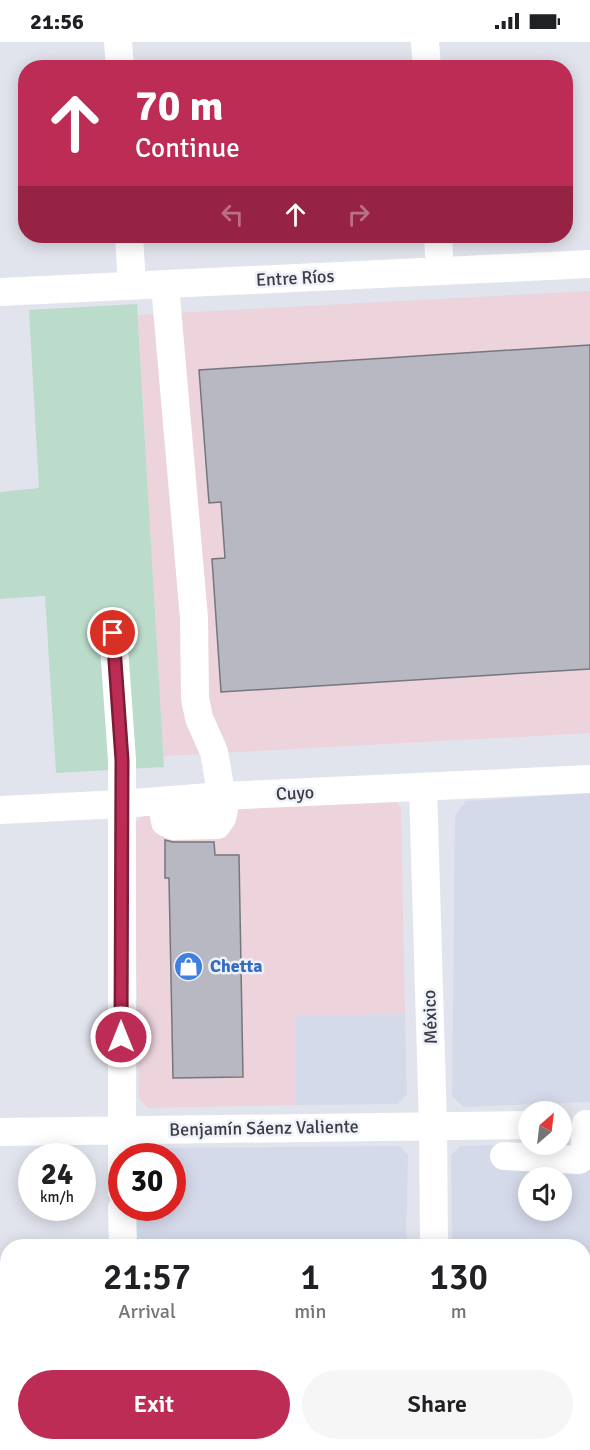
<!DOCTYPE html>
<html lang="en">
<head>
<meta charset="utf-8">
<style>
	:root { --surface:#fff; --page:#f6f6f6; --text:#202124; --muted:#757577; --accent:#bc2c54 }
	body { margin:0; font-family:Signika,sans-serif; background:var(--page); color:var(--text); height:100vh; display:flex; flex-direction:column; font-size:22px; white-space:nowrap }
	* { box-sizing:border-box; margin:0 }
	p { font-size:20px; color:var(--muted) }
	.icon { flex:none; width:33px; height:33px; fill:none; stroke:currentColor; stroke-width:2; stroke-linecap:round; stroke-linejoin:round }
	.map { position:relative; flex:1; overflow:hidden }
	.details { position:absolute; left:0px; top:1197px; width:591px; height:212px; display:flex; flex-direction:column; background:var(--surface); border-radius:24px 24px 0 0; box-shadow:0 3px 15px #0003 }
	.details>* { flex:none }
	.banner { position:absolute; left:18px; top:18px; width:555px; height:183px; border-radius:24px; box-shadow:0 3px 15px #0003; background:#bc2c54; color:#fff; overflow:hidden }
	.needle { width:39px; rotate:28deg }
	.controls { position:absolute; left:518px; top:1059px; display:grid; gap:12px }
	.controls a { display:grid; place-items:center; width:54px; height:54px; border-radius:50%; background:var(--surface); box-shadow:0 3px 15px #0003; font-size:30px }
	.speed { position:absolute; left:18px; top:1101px; display:flex; gap:12px; font-size:30px; font-weight:700; text-align:center }
	.speed>* { display:grid; place-content:center; width:78px; height:78px; border-radius:50%; background:var(--surface); box-shadow:0 3px 15px #0003; line-height:1 }
	.speed small { font-size:15px; font-weight:400 }
	.speed .limit { border:9px solid #d22; background:#fff; color:#111 }
	.pin { position:absolute; display:grid; place-items:center; width:51px; height:51px; color:#fff; margin:-26px; border:3px solid #fff; border-radius:50%; box-shadow:0 2px 6px #0007 }
	.me { position:absolute; width:66px; margin:-33px; rotate:0deg; stroke-linejoin:round; filter:drop-shadow(0 0 4px #0008) }
	.turn { display:flex; align-items:center; gap:21px; height:126px; padding:0 18px; font-size:27px }
	.turn .icon { width:78px; height:78px; stroke-width:2.5 }
	.turn b { display:block; font-size:42px; line-height:51px }
	.lanes { display:flex; align-items:center; height:57px; padding:0 18px; background:#0003; justify-content:center; gap:30px; direction:ltr }
	.lanes .off { opacity:.35 }
	.eta { display:flex; justify-content:space-evenly; align-items:center; height:102px; text-align:center }
	.eta b { font-size:36px; font-weight:600; line-height:42px }
	.button { display:flex; gap:12px; margin-top:auto; padding:12px 18px }
	.button a { flex:1; height:69px; border-radius:36px; background:var(--accent); color:#fff; font-size:24px; font-weight:600; line-height:69px; text-align:center }
	.button a+a { background:var(--page); color:var(--text) }
	.status { display:flex; justify-content:space-between; align-items:center; height:42px; padding:0 30px; background:var(--surface); direction:ltr }
	.status svg { height:16px; fill:currentColor }
	.map>svg:first-child { display:block }
	.commercial { fill:#ecd3dc }
	.built { fill:#d5daeb; fill-rule:evenodd }
	.green { fill:#bcdccb }
	.building { fill:#b8b8c2; stroke:#76767f; stroke-width:1.5 }
	.lines { fill:none; stroke-linecap:round; stroke-linejoin:round }
	.minor { stroke:#fff; stroke-width:28 }
	.route-casing { stroke:#7a1d37; stroke-width:15 }
	.route { stroke:#bc2c54; stroke-width:10 }
	.labels { text-anchor:middle; dominant-baseline:central; stroke-width:5; stroke-linejoin:round; paint-order:stroke }
	.street-label { font-size:18px; fill:#3b3c40; stroke:#eef1fb }
	.shop-label { font-size:18px; font-weight:bold; fill:#366cbe; stroke:#eef1fb; text-anchor:start }
</style>
</head>
<body>
<div class="status"><b>21:56</b><svg viewBox="0 0 49 12"><path d="M0 12V9h3v3zM5 12V6h3v6zM10 12V3h3v9zM15 12V0h3v12zM26 1h20v11H26zM47 4h2v5h-2z"/></svg></div>
<div class="map">
<svg width="590" height="1408" viewBox="0 0 590 1408">
	<rect width="100%" height="100%" fill="#e1e4ed"/>
	<path class="commercial" d="M590,249v442l-427,23 -25,-441z
		M391,756l10,9 4,207 -110,2 1,89 -148,3 -9,-9 -5,-275 11,-11z"/>
	<path class="built" d="M590,751v309l-126,5 -12,-11 3,-281 11,-14z
		M405,972l2,80 -9,10 -102,1 -1,-89z
		M561,1101h29v269h-6v-166h-132l-1,-91 9,-9zM528,1136h33v32h-33z
		M400,1104l8,9 -2,91h-272v-38h38v-52h-32l8,-8z"/>
	<path class="green" d="M137,262l27,463 -108,6 -11,-177 -45,3v-107l39,-4 -10,-178z"/>
	<path class="building" d="M590,303v324l-369,23 -9,-133 13,-1 -4,-56 -12,1 -10,-133z
		M165,798l8,2h41l1,13h24l4,222 -70,1 -4,-200h-4z"/>
	<g class="lines">
		<path class="minor" d="M118,0l2,26
			M425,0l2,26
			M129,194l3,49
			M438,194l2,35
			M0,250l590,-28
			M113,591l9,127v432
			M423,745l10,338 1,121
			M162,759l3,21 8,4 44,-1 5,-7 2,-8 -10,-58 -15,-34 -4,-20 -1,-80 -29,-333
			M0,768l121,-6 101,-8 368,-17
			M0,1090l528,-7
			M504,1114l75,4 5,-4 2,-32
			M122,1166l1,38
			M0,1394h8
			M584,1395h6
			M126,1401v7
			M435,1401v7"/>
	</g>
	<g class="lines">
		<defs>
			<path id="route" d="M113,591l9,127 -1,277"/>
		</defs>
		<use href="#route" class="route-casing"/>
		<use href="#route" class="route"/>
	</g>
	<defs>
		<symbol id="shop-disc" viewBox="-11 -11 22 22"><circle r="9.5" fill="#3f7fe0" stroke="#eef1fb"/><path d="M-5-2.5h2.3a2.7 3.5 0 0 1 5.4 0H5L5.5 6h-11ZM-1.5-2.5h3a1.5 2.3 0 0 0-3 0Z" fill="#fff"/></symbol>
	</defs>
	<g fill-rule="evenodd">
		<use href="#shop-disc" x="172" y="908" width="33" height="33"/>
	</g>
	<g class="labels">
		<g class="street-label">
			<text transform="translate(295 236) rotate(-3)">Entre Ríos</text>
			<text transform="translate(295 751) rotate(-3)">Cuyo</text>
			<text transform="translate(430 975) rotate(-92)">México</text>
			<text transform="translate(264 1086) rotate(-1)">Benjamín Sáenz Valiente</text>
		</g>
		<g class="shop-label">
			<text x="210" y="924">Chetta</text>
		</g>
	</g>
</svg>
<div class="controls">
<a><svg class="needle" viewBox="-14 -14 28 28"><path d="M0-13l5 13h-10z" fill="#e53935"/><path d="M0 13l5-13h-10z" fill="#757577"/></svg></a>
<a><svg class="icon" aria-label="sound" viewBox="0 0 24 24"><path d="M4 9h4l5-4v14l-5-4H4zM17 9q2 3 0 6"/></svg></a>
</div>
<div class="speed"><div>24<small>km/h</small></div><div class="limit">30</div></div>
<div class="pin" style="left:113px;top:591px;background:#d93025"><svg class="icon" aria-label="arrive" viewBox="0 0 24 24"><path d="M6 21V4h12l-3 4 3 4H6"/></svg></div>
<svg class="me" style="left:121px;top:995px" viewBox="-20 -20 40 40"><circle r="17" fill="#bc2c54" stroke="#fff" stroke-width="3"/><path d="M0-11L8 9 0 5-8 9z" fill="#fff"/></svg>
<div class="banner">
<div class="turn"><svg class="icon" aria-label="ahead" viewBox="0 0 24 24"><path d="M12 20V5M6 11l6-6 6 6"/></svg><div><b>70 m</b>Continue</div></div>
<div class="lanes"><svg class="icon off" aria-label="left" viewBox="0 0 24 24"><path d="M17 20v-9H6M10 6l-5 5 5 5"/></svg><svg class="icon" aria-label="ahead" viewBox="0 0 24 24"><path d="M12 20V5M6 11l6-6 6 6"/></svg><svg class="icon off" aria-label="right" viewBox="0 0 24 24"><path d="M7 20v-9h11M14 6l5 5-5 5"/></svg></div>
</div>
<section class="details">
<div class="eta">
<div><b>21:57</b><p>Arrival</p></div>
<div><b>1</b><p>min</p></div>
<div><b>130</b><p>m</p></div>
</div>
<div class="button"><a>Exit</a><a>Share</a></div>
</section>
</div>
</body>
</html>
